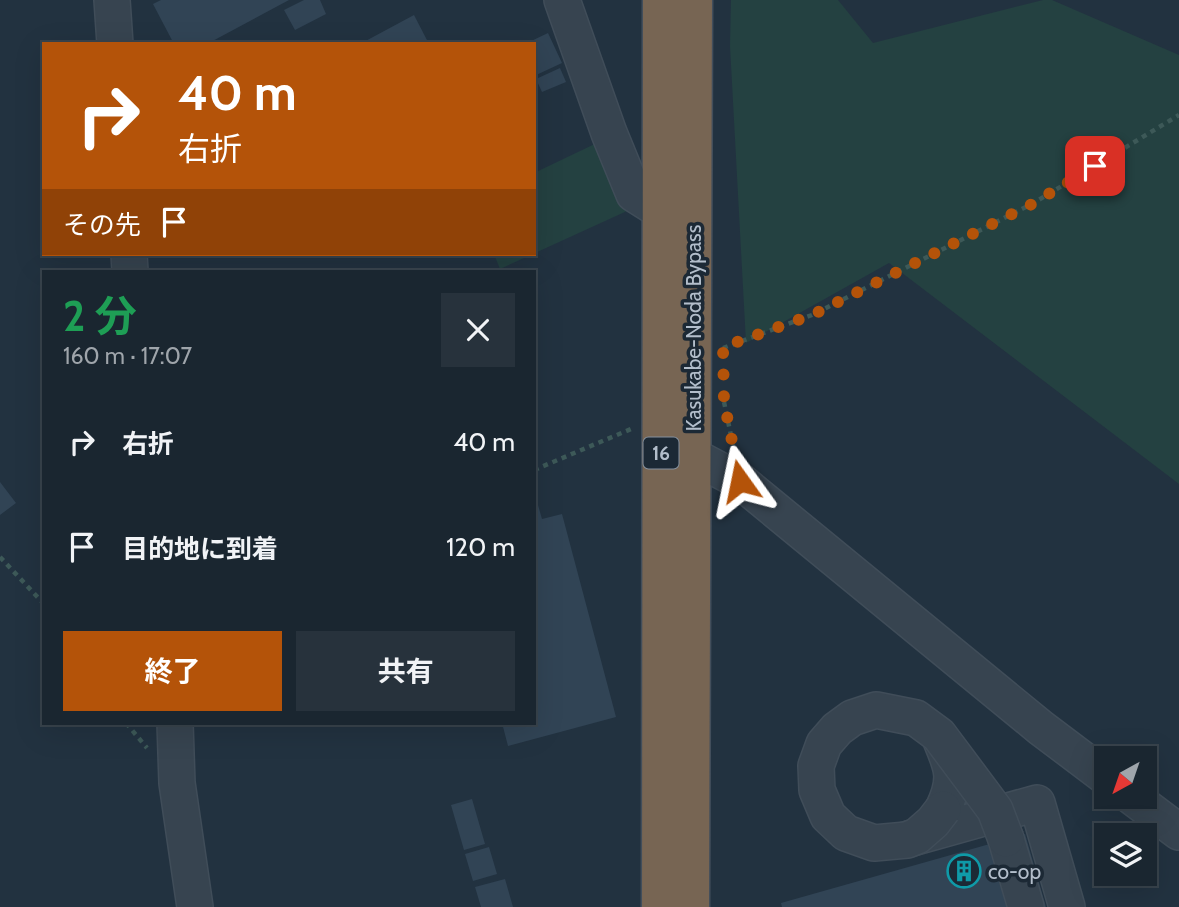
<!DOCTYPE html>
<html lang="ja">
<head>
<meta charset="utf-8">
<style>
	:root { --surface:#1a2630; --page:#27323c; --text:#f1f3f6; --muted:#9fa5ab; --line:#38434c; --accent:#b45309 }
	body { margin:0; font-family:Cabin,"Noto Sans JP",sans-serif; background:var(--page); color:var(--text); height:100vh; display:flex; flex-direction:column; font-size:26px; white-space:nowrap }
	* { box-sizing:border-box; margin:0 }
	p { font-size:23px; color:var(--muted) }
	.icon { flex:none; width:38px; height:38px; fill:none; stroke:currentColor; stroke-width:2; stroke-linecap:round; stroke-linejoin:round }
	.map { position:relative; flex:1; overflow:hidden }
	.side { position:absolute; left:42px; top:270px; width:494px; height:455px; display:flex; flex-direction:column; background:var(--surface); border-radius:0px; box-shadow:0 7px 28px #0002,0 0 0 2px var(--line) }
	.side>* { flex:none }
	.top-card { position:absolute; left:42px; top:42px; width:494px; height:214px; border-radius:0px; box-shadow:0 7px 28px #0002,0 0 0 2px var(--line); background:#b45309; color:#fff; overflow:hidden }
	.needle { width:46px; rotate:220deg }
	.controls { position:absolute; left:1094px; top:746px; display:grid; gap:14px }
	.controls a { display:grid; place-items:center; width:63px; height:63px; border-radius:0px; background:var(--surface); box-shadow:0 7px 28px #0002,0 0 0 2px var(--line); font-size:35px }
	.pin { position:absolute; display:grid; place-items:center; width:60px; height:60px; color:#fff; margin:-30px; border-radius:14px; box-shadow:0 4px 10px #0006 }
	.me { position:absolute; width:77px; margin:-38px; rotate:348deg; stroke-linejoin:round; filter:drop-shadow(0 0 5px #0008) }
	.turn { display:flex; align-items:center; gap:24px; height:147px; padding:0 21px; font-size:32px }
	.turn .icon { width:91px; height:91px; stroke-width:2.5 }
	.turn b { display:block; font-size:49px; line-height:60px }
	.then { display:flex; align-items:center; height:66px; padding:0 21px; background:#0003; gap:14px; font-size:26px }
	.round { display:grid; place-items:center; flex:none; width:74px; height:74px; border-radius:0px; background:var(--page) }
	.summary { display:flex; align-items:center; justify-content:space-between; height:119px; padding:0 21px }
	h1 { font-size:42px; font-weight:700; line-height:52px; color:#1e9e55 }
	.cta { display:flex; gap:14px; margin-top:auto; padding:14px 21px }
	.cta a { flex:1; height:80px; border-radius:0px; background:var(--accent); color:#fff; font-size:28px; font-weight:700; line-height:80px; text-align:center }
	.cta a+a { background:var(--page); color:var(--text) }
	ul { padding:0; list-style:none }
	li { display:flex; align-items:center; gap:21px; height:105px; padding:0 21px }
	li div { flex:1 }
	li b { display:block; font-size:26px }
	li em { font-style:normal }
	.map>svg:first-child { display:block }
	.green { fill:#244141 }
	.building { fill:#314455 }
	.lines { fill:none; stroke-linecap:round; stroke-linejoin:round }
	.minor-casing { stroke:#404d59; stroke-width:38 }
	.highway-casing { stroke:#424e5b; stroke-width:41 }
	.path { stroke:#3d5958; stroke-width:4.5; stroke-dasharray:5 5; stroke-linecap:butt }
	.minor { stroke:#374450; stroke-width:35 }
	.highway { stroke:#776553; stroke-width:38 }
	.minor-bridge-casing { stroke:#404d59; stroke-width:38; stroke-linecap:butt }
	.minor-bridge { stroke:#374450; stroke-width:35 }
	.route { stroke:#b45309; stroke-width:12; stroke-dasharray:0 21.6 }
	.labels { text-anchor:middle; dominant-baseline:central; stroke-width:7; stroke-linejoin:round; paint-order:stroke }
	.shield { fill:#1c2935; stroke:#86919e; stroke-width:2 }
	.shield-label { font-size:19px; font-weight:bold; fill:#b3becb }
	.street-label { font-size:21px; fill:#b3becb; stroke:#1c2935 }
	.poi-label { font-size:21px; fill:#b3becb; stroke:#1c2935; text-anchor:start }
</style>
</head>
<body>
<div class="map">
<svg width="1179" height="907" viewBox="0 0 1179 907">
	<rect width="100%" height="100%" fill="#223240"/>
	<path class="green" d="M731,0h107l35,43 170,-43h9l127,55v429l-290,-221 -143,80 -16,-297z
		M601,141l26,70 -127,58 -6,-15h40v-81z"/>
	<path class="building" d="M161,0h128l-82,44h-33l-21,-40z
		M304,0h16l6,14 -31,16 -11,-20z
		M414,15l15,29h-69z
		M548,33l14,30 -28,13v-32h-9z
		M560,68l6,14 -24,10 -6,-13z
		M0,482l16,21 -16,12z
		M536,498l6,21 20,-5 54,203 -108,29 -6,-23h32v-224z
		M472,799l13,45 -21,6 -13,-45z
		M1025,834l21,73h-264l-1,-4z
		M489,847l8,27 -24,7 -8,-27z
		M505,879l8,28h-32l-6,-20z"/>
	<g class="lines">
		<defs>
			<path id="minor" d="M112,0l3,44
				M562,0l47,133 25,61 27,17
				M129,254l1,17
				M693,456l47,25 301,247 65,49
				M175,723l2,60 18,124
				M940,738c12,29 18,40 3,71
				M1131,796l48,36
				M1006,839l20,68
				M905,840l132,-37 30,104"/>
			<path id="highway" d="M661,907l1,-907
				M690,907l3,-907"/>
		</defs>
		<use href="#minor" class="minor-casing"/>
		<use href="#highway" class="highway-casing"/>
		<path class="path" d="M723,348l89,-33 220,-111 147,-89
			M724,402l9,43
			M534,470l97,-41
			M0,557l44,47
			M126,723l21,25"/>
		<use href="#minor" class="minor"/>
		<use href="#highway" class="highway"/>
		<defs>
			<path id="minor-bridge" d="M943,809l-10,13 -16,14 -10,4 -33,3 -28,-10 -18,-17 -11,-26 -1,-24 8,-22 13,-15 15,-11 24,-8 40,8 23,17 56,75 11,29"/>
		</defs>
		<use href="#minor-bridge" class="minor-bridge-casing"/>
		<use href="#minor-bridge" class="minor-bridge"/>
	</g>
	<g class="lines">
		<path class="route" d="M740,481l-16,-80 -1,-54 89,-32 220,-111 63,-38"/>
	</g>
	<defs>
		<symbol id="building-ring" viewBox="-11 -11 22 22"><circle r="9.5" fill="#1c2935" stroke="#0f9aa8" stroke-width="1.5"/><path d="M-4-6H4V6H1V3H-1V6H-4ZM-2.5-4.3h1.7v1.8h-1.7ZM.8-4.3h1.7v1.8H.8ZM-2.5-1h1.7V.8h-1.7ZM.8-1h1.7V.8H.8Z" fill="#0f9aa8"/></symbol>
	</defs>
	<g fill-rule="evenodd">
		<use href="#building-ring" x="945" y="852" width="38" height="38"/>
	</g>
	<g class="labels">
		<rect class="shield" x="643.5" y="437.5" width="35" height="31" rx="5"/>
		<g class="shield-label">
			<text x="661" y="453">16</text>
		</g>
		<g class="street-label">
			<text transform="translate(693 328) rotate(-90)">Kasukabe-Noda Bypass</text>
		</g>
		<g class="poi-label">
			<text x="988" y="871">co-op</text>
		</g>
	</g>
</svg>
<div class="controls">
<a><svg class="needle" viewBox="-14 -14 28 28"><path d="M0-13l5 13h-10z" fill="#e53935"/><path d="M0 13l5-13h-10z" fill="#9fa5ab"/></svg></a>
<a><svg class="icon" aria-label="layers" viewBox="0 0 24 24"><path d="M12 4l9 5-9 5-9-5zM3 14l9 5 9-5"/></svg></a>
</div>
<div class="pin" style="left:1095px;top:166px;background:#d93025"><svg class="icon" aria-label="arrive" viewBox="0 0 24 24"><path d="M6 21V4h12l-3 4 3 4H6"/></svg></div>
<svg class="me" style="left:740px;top:481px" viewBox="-20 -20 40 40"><path d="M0-17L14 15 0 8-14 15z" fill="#b45309" stroke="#fff" stroke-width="4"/></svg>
<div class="top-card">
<div class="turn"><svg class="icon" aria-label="right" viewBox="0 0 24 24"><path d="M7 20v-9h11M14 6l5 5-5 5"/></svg><div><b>40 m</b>右折</div></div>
<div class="then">その先<svg class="icon" aria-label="arrive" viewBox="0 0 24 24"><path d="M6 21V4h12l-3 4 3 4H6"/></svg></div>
</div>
<section class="side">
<div class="summary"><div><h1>2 分</h1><p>160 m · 17:07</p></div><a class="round"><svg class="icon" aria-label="close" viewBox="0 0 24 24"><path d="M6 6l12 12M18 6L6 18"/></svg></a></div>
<ul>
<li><svg class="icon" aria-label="right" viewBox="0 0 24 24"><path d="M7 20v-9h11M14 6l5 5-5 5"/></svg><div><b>右折</b></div><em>40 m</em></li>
<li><svg class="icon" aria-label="arrive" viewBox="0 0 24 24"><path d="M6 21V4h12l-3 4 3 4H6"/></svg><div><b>目的地に到着</b></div><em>120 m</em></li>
</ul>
<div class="cta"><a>終了</a><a>共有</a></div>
</section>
</div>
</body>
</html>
